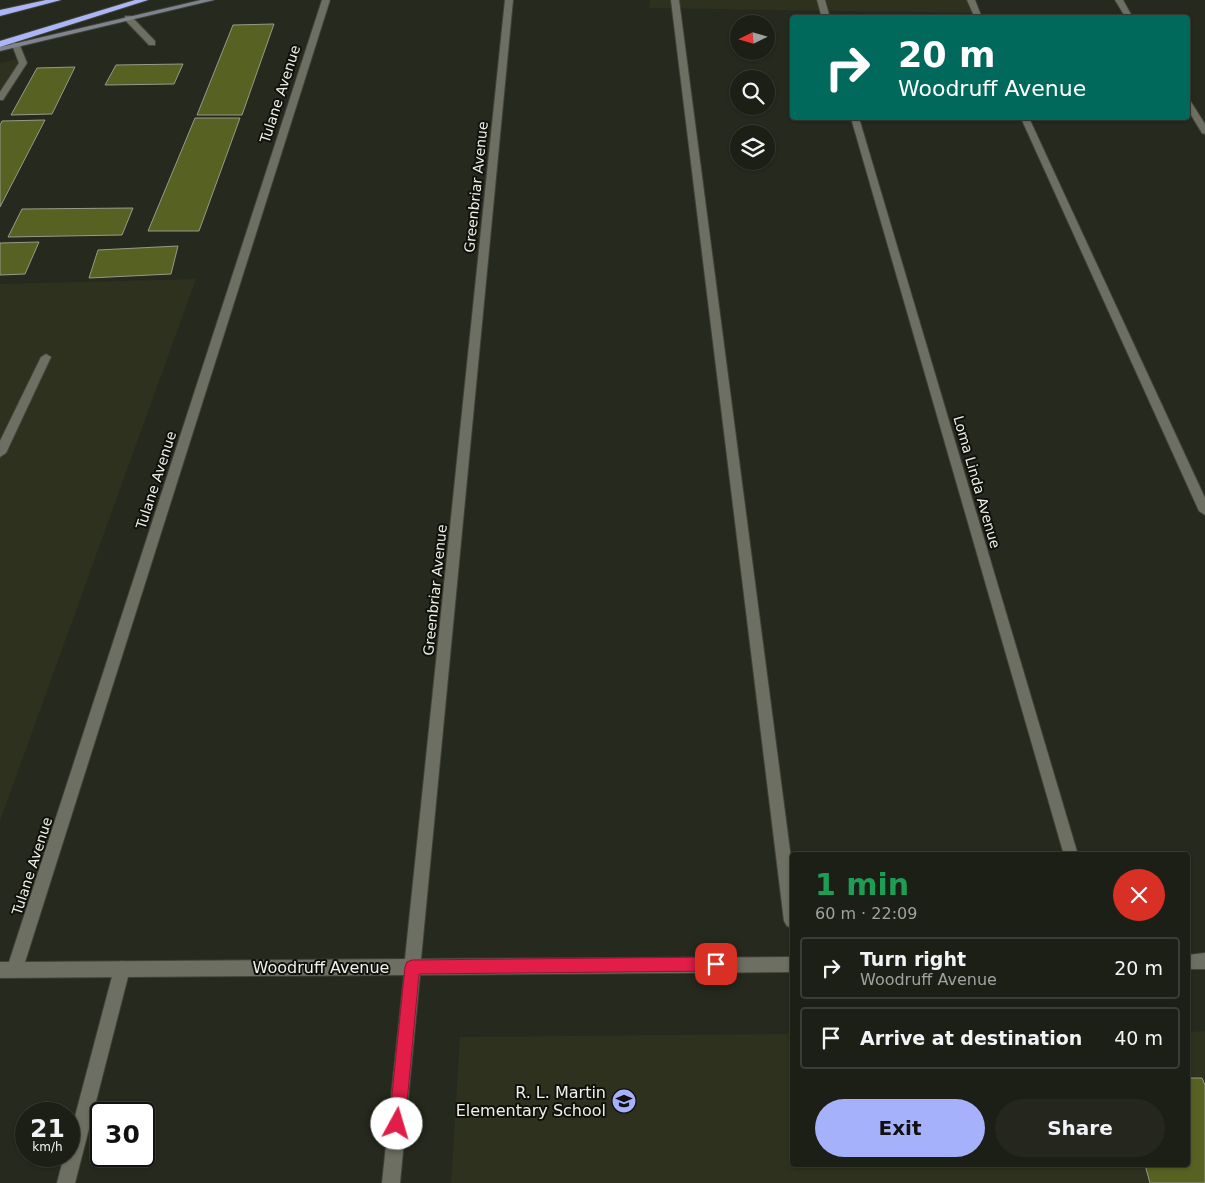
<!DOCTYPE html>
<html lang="en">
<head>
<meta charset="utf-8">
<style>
	:root { --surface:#1c1f16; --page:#25271f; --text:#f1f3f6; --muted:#a0a2a1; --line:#3a3d35; --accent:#a6b1fc }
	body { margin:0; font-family:"DejaVu Sans",sans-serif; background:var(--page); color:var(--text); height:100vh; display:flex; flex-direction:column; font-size:19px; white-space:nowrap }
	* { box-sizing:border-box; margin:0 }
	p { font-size:16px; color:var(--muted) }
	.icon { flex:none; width:28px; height:28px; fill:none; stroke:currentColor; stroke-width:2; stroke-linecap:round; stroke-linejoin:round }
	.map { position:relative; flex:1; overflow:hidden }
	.drawer { position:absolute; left:790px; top:852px; width:400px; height:315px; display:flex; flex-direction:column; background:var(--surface); border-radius:5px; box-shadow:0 1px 4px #0004,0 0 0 1px var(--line) }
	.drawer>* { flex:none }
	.top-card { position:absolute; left:790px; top:15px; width:400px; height:105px; border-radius:5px; box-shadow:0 1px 4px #0004,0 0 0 1px var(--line); background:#00695c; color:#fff; overflow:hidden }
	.needle { width:32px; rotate:265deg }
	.tools { position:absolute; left:730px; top:15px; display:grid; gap:10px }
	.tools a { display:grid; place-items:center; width:45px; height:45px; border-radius:50%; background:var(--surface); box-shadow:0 1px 4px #0004,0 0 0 1px var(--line); font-size:25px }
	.speed { position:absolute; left:15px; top:1102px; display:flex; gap:10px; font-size:25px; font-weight:700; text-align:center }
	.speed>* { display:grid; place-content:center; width:65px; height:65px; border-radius:50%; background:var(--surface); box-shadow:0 1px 4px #0004,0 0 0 1px var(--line); line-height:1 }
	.speed small { font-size:12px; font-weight:400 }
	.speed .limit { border:2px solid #111; border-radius:8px; background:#fff; color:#111 }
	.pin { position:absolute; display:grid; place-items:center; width:42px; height:42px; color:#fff; margin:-21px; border-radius:10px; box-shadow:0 2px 8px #0006 }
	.me { position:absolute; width:55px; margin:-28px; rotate:6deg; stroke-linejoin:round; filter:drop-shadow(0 0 4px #0008) }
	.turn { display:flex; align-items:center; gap:18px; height:105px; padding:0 25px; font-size:22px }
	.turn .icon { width:65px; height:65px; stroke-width:2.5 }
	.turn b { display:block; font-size:35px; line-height:42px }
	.round { display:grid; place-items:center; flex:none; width:52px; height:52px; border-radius:26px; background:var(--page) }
	.head { display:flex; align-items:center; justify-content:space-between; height:85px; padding:0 25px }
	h1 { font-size:30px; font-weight:700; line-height:38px; color:#1e9e55 }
	.button { display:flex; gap:10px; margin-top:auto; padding:10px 25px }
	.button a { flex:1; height:58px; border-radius:30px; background:var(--accent); color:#111; font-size:20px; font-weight:700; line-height:58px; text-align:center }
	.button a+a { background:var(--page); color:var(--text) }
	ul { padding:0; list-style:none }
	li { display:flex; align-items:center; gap:15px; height:62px; margin:0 10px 8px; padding:0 15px; border:2px solid var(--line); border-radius:5px }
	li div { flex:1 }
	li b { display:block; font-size:19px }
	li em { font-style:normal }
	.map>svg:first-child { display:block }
	.built { fill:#2d311e }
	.building { fill:#576121; stroke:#979a8b }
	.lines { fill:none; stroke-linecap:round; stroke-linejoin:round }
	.lane-casing { stroke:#404339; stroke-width:2 }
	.street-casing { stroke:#404339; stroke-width:2 }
	.secondary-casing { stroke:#404339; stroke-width:2 }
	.highway-casing { stroke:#404339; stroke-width:2 }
	.lane { fill:#6c6f61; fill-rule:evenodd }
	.street { fill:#6c6f61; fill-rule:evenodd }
	.secondary { fill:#7f848e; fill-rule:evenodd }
	.highway { fill:#acb6f7; fill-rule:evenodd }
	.route { fill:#e11d48; stroke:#92132f }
	.labels { text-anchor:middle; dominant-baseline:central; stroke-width:4; stroke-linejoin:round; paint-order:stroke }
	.street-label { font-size:14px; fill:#eff1e9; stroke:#10110c }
	.near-street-label { font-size:16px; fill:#eff1e9; stroke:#10110c }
	.near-poi-label { font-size:16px; fill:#eff1e9; stroke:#10110c; text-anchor:end }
</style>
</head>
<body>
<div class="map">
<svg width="1205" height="1183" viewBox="0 0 1205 1183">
	<rect width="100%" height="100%" fill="#26291d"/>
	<path class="built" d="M650,0h323l7,13 -331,-5z
		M28,56l-28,40v-33z
		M196,279l-196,542v-537z
		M1205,1031v152h-754l9,-146 332,-3v131h396v-133z"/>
	<path class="building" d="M274,24l-32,91h-45l36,-90z
		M183,64l-9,20 -69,1 11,-20z
		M75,67l-23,47 -41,1 26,-47z
		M195,118h45l-41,113h-51z
		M45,120l-45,87v-82l2,-4z
		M133,208l-11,27 -114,2 14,-28z
		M39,242l-14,32 -25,1v-32z
		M178,246l-7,28 -82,4 9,-28z
		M1188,1078h14l3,7v98h-55l-5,-18h43z"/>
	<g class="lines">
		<defs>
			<path id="lane" d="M671,0h8l113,866v62l-5,-2 -3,-5z
				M967,0h8l7,18h-7z
				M125,16h6l24,25v4h-6l-24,-25z
				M13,43h6l8,20 -24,37h-3v-8l19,-29 -7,-18z
				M1021,118h8l176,380v17l-6,-4z
				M46,354l5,3 -45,96 -6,4v-16l41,-84z
				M122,961l6,3 2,5 -55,214h-18l7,-27h5v-17l45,-170 2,-5z"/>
			<path id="street" d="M322,0h8l-305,962 380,-3 100,-959h8l-92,959 371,-2v15l-372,3 -20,208h-18l22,-208 -404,3v-16h9z
				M817,0h8l5,18h-8z
				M1115,0h8l10,18h-7z
				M1188,102h3l14,22v10l-3,-1 -14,-23z
				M851,118h8l219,737h-14z
				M1205,953v16h-17v-14z"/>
			<path id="secondary" d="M201,0h13l-214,51v-4z"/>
			<path id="highway" d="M46,0h15l-61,16v-6z
				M135,0h13l-148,47v-6z"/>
		</defs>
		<use href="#lane" class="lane-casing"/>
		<use href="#street" class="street-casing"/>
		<use href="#secondary" class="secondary-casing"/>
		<use href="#highway" class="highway-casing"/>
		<use href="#lane" class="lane"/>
		<use href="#street" class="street"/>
		<use href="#secondary" class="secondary"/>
		<use href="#highway" class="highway"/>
	</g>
	<path class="route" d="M716,957l6,2 2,5 -2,5 -6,2 -297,3 -14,150 -2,6 -6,2 -5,-2 -3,-6 16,-157 2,-5 5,-2z"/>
	<defs>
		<symbol id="school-disc" viewBox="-11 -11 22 22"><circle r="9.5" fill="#a6b1fc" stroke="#10110c"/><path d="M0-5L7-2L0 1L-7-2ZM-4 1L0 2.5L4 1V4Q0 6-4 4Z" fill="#111"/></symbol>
	</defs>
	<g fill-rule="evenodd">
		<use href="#school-disc" x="610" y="1087" width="28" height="28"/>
	</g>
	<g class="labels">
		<g class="street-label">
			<text transform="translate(280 94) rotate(-72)">Tulane Avenue</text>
			<text transform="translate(476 187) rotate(-84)">Greenbriar Avenue</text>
			<text transform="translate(156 480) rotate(-72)">Tulane Avenue</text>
			<text transform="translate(977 482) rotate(74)">Loma Linda Avenue</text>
			<text transform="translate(435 590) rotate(-84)">Greenbriar Avenue</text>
			<text transform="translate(32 866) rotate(-72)">Tulane Avenue</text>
		</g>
		<g class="near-street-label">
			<text x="321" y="967">Woodruff Avenue</text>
		</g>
		<g class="near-poi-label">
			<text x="606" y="1092">R. L. Martin<tspan x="606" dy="18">Elementary School</tspan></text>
		</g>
	</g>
</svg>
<div class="tools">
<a><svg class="needle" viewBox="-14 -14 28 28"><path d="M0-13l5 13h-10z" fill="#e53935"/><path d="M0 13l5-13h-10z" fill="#a0a2a1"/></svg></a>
<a><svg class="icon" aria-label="search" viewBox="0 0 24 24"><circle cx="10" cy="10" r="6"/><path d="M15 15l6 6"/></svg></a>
<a><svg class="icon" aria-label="layers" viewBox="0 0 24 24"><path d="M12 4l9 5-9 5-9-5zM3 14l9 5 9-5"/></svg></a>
</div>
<div class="speed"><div>21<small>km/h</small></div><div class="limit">30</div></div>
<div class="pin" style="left:716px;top:964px;background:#d93025"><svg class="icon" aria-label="arrive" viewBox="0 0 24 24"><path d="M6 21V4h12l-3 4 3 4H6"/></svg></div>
<svg class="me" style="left:397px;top:1124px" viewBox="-20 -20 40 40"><circle r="19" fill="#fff"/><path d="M0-13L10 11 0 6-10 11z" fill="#e11d48"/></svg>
<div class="top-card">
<div class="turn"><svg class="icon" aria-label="right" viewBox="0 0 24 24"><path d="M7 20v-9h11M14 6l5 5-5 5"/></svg><div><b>20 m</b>Woodruff Avenue</div></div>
</div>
<section class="drawer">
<div class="head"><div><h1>1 min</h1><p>60 m · 22:09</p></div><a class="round" style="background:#d93025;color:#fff"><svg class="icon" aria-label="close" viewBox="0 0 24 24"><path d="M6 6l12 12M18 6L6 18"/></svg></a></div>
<ul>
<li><svg class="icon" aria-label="right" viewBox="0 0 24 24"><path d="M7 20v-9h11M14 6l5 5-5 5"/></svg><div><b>Turn right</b><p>Woodruff Avenue</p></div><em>20 m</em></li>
<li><svg class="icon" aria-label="arrive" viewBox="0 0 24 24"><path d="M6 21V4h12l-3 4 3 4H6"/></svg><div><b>Arrive at destination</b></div><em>40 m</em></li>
</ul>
<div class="button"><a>Exit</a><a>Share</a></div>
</section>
</div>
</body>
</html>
